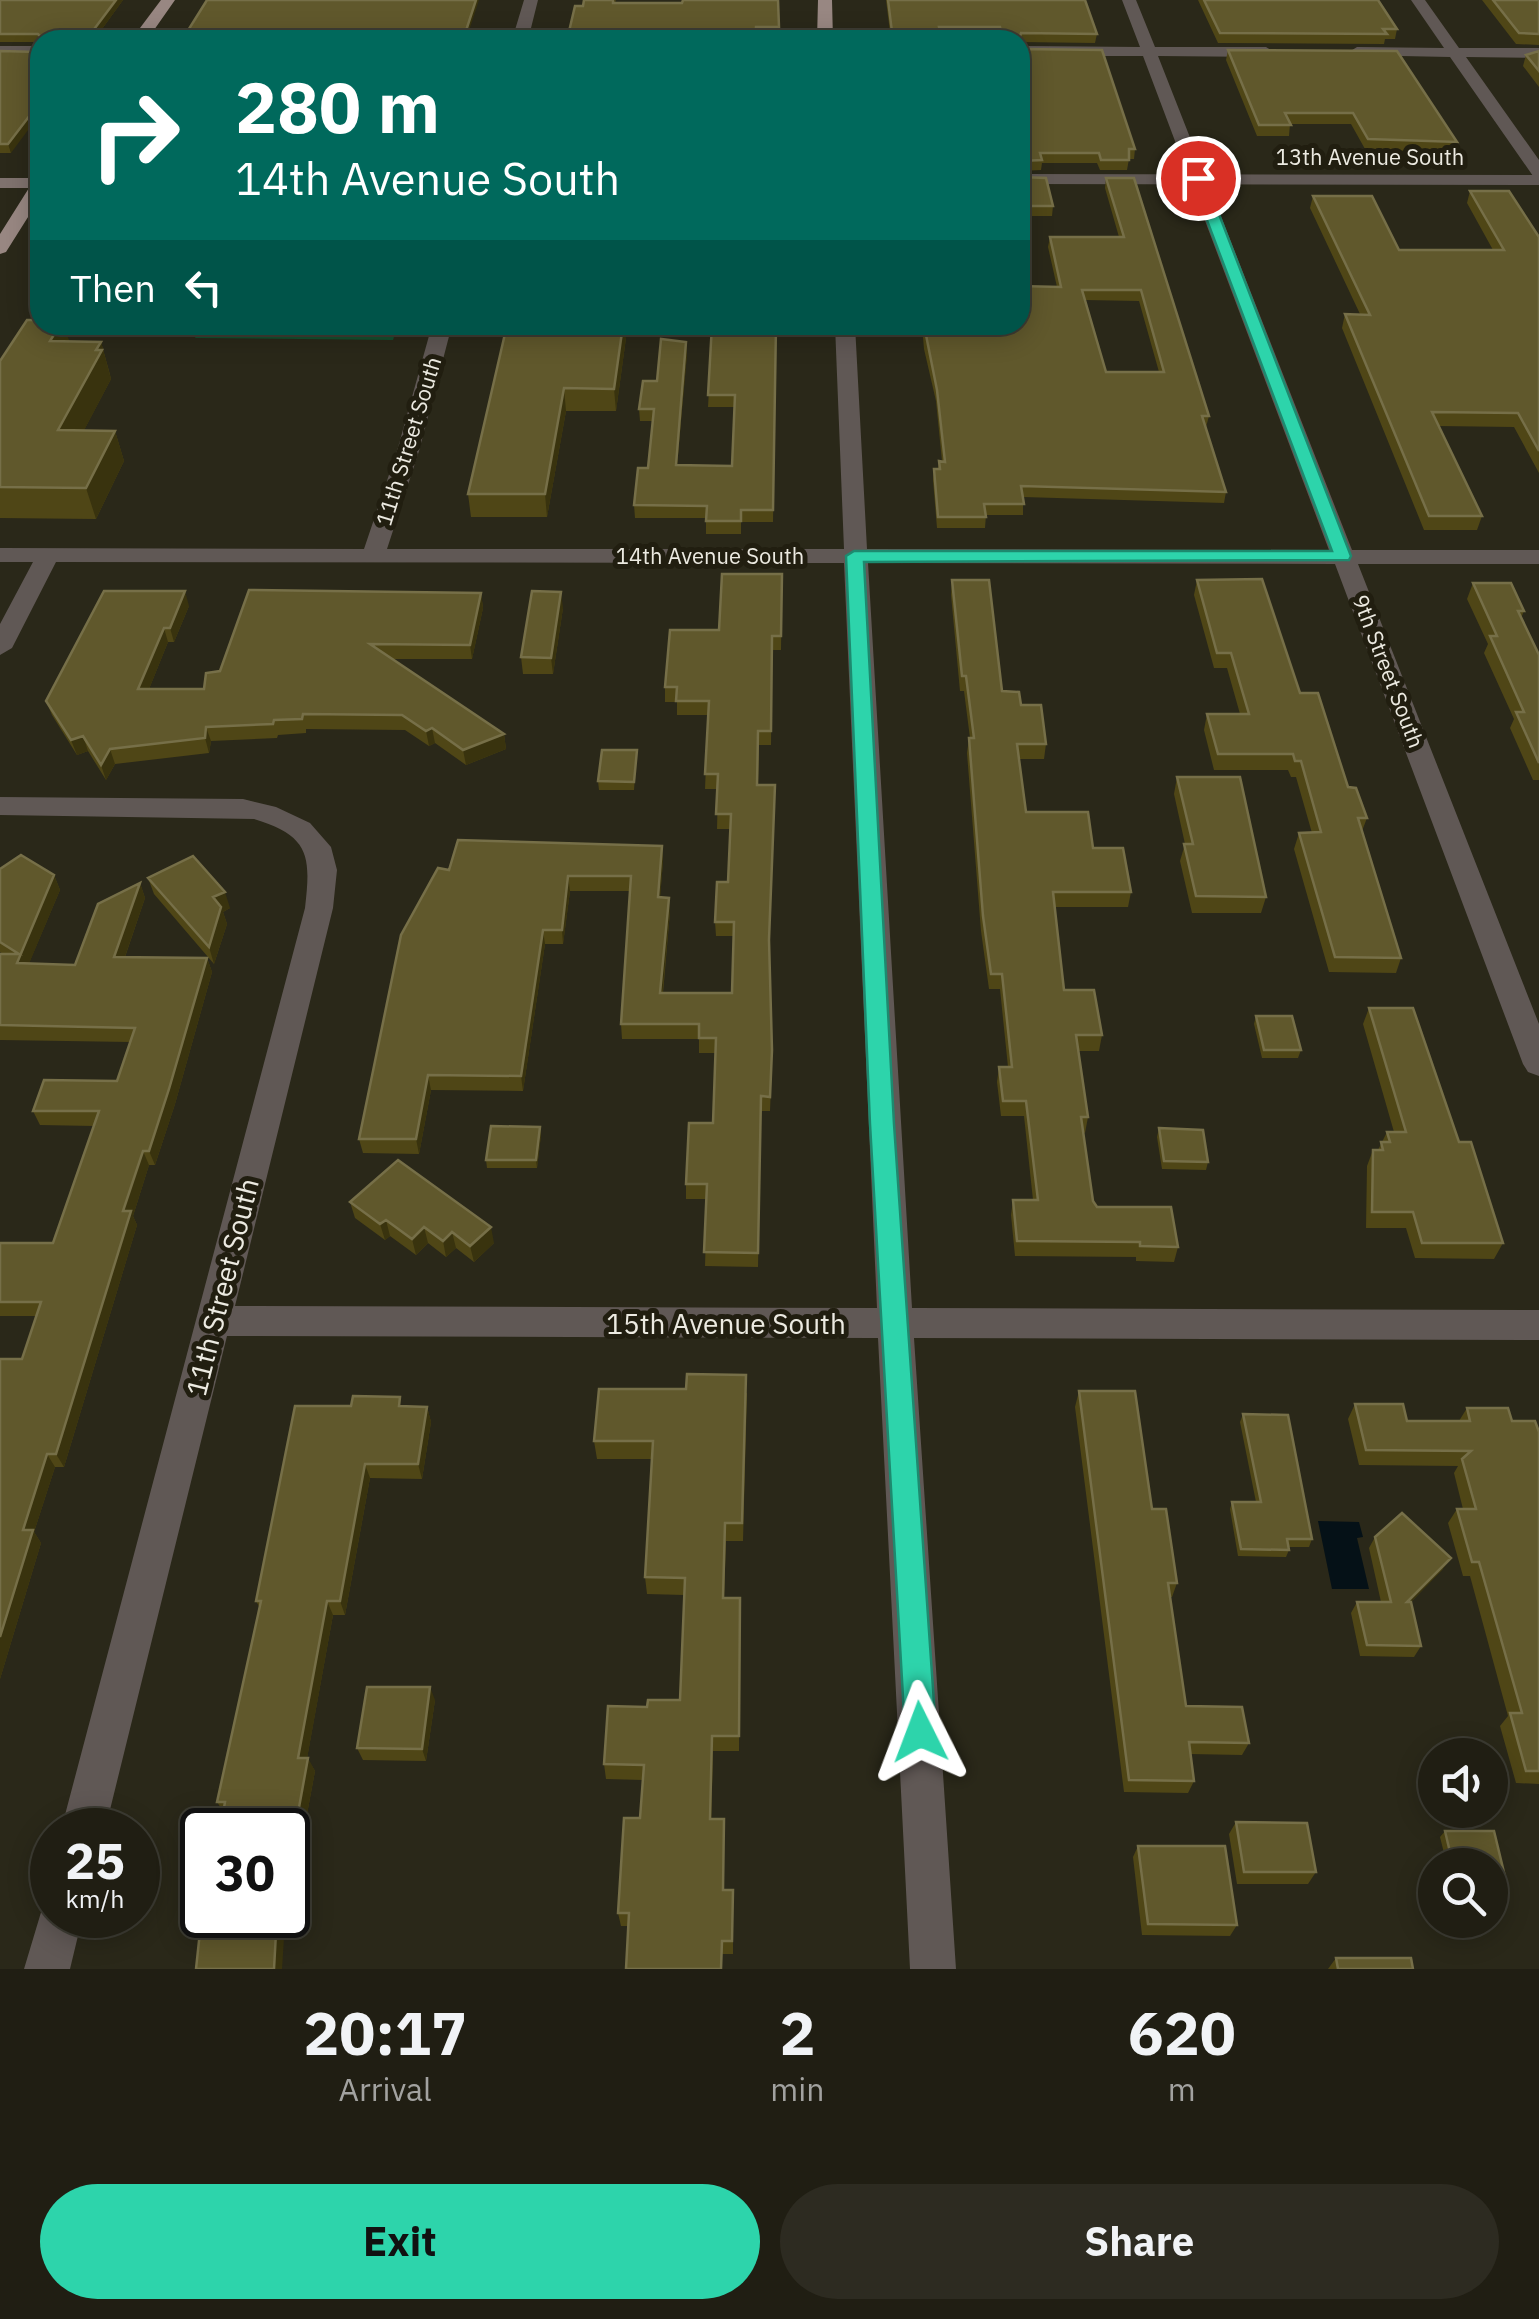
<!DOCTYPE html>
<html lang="en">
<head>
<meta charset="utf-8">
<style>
	:root { --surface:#201e13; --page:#2d2b21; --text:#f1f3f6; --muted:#a2a2a0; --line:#3d3c33; --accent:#2dd4ab }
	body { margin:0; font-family:"IBM Plex Sans",sans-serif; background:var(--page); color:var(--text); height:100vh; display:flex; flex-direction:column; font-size:38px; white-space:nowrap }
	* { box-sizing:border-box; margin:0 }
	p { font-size:32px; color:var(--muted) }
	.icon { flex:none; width:55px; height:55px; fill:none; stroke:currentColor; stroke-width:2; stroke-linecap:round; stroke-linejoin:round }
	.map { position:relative; height:1969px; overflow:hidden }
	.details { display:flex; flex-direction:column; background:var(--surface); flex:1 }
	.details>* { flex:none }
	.banner { position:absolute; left:30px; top:30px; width:1000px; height:305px; border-radius:30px; box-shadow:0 5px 25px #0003,0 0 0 2px var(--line); background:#00695c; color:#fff; overflow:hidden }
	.controls { position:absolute; left:1418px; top:1738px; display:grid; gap:20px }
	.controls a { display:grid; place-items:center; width:90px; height:90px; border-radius:50%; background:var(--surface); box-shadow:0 5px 25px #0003,0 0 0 2px var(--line); font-size:50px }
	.speed { position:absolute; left:30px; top:1808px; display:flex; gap:20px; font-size:50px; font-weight:700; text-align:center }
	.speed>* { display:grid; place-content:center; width:130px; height:130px; border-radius:50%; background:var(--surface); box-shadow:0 5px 25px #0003,0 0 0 2px var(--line); line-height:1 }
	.speed small { font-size:25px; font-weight:400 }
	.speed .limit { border:5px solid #111; border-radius:15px; background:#fff; color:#111 }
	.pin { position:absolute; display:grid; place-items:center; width:85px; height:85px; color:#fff; margin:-42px; border:5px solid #fff; border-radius:50%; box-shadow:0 2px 10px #0007 }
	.me { position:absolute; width:110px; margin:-55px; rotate:357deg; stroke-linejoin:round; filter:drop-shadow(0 0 8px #0008) }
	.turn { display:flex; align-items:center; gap:35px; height:210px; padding:0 40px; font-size:45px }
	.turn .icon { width:130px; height:130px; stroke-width:2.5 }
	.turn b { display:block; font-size:70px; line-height:85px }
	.then { display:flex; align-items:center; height:95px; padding:0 40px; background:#0003; gap:20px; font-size:38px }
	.eta { display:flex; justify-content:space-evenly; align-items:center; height:170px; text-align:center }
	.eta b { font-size:60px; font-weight:800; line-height:70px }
	.cta { display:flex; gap:20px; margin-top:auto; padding:20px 40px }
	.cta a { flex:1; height:115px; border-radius:60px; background:var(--accent); color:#111; font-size:40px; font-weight:800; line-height:115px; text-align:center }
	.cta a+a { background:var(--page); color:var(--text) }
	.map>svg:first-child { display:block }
	.green { fill:#154f2f }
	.water { fill:#051117 }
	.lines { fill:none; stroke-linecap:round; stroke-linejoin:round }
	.minor { fill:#605855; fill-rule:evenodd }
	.tertiary { fill:#605855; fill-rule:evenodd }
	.secondary { fill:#7f726e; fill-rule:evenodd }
	.primary { fill:#988782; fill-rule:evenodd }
	.wall { fill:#4f4616; fill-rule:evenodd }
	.shaded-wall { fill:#39330e }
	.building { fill:#60582c; stroke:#766f48; stroke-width:2.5; fill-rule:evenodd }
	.route { fill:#2dd4ab; stroke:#1d8a6f; stroke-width:2.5 }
	.labels { text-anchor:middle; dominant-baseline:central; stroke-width:10; stroke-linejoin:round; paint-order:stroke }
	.far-street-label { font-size:22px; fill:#eceae1; stroke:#211e10 }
	.street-label { font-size:28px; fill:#eceae1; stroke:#211e10 }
</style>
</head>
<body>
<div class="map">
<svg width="1539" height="1969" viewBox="0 0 1539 1969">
	<rect width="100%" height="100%" fill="#2a2819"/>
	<path class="green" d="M202,325h196l-5,15 -198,-2z"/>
	<path class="water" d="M1318,1521l41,1 4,15 -6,1 12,51h-37z"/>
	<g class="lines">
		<path class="minor" d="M524,0h14l-10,40h-16z
			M1122,0h14l19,47h111l8,5 -8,5 -108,-1 194,494h187v14h-181l181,460v52l-11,-4 -5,-8 -188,-500 -467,-1 44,745 627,2v30l-625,-2 42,631h-46l-32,-631 -651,-2 -122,494h-44l244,-922c6,-52 5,-72 -51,-89l-254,-4v-18l243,2 33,8 34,16 21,24 6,23 -4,38 -98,398 642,2 -33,-745 -788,-1 -44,86 -12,7v-31l33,-62h-33v-14l364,1 33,-98 35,-126h20l-33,126 -32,98h457l-9,-224h20l12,224 462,1 -186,-494h-123v-10l120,1z
			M1411,0h14l34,48h80v10l-73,-1 73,103v17l-6,-1 -83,-119 -98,-2 -3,-3 8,-5 87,1z
			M0,46h40v10h-40z
			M52,1896v19h31l-13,54h-46l21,-70z"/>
		<path class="tertiary" d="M1020,174l519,1v10l-519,-1z"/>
		<path class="secondary" d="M0,178h40v10h-40z"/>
		<path class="primary" d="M161,0h14l-28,40h-16z
			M818,0h14l1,40h-16z
			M40,179v19l-34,54 -6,2v-20l34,-54z"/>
	</g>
	<path class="wall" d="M0,0h123l-29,40h-54v2h-40z
		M616,0l-1,3h67l96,-3 1,37h-23l-173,-31z
		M886,0h199l12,34 -2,9 -75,-1v-2h-20l-1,-4h-58l1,4h-51z
		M1198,0h180l19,29 -2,10h-10l-1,5 -166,-1z
		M1482,0h57v45l-23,-1z
		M1020,49l115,100 -1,10h-5l-2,11h-27l-3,-7h-55l-1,7 -21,1z
		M1228,50l229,92 -3,11 -89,-4 -14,-25h-61l-1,12h-32l-31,-76z
		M0,51l11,102h-11z
		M1539,51v36l-16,-21 3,-11z
		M1020,177l33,29 -1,10h-32z
		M1106,178l103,238 -3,11 20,65 -2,11 -201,-6v18h-37l-1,13h-48l-4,-48 1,-11h4l1,-8h3l-6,-60 -12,-52 -2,-24h98l37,-38 -9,-40 2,-10h69l-14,-49zM1085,300l54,1 20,71h-53z
		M1470,191l69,46v236l-25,-46 -76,-1 44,90 -5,14h-53l-82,-202 3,-14h15l-50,-106 3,-12 86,54h94l-26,-47z
		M40,325h24l5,17h32l8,29 2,8 -27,51 31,1 9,30 -28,58 -96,-1v-157z
		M507,325l119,13 -10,73h-50l-19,106h-76l-3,-23z
		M660,325h116l-3,197h-32v12h-35v-16h-71l-1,-13 14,-37 5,-47h-13l-1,-12 18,-28 29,-39 1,12 -10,111 55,1 2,-59h-26l4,-72h-3l-1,-7h-48z
		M782,574l-1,76h-9l-1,95h-12l-1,40 11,163 3,117 -2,46h-9l-3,156 -53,-1 2,-67h-21v-15l27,-61 3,-70h-17v-14h-77l-1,-15 9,-133h-60l-7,53h-18l-22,147 -92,-1 -12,64 -56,-1 -4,-14 90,-269 213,-24 1,15 -3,36 10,15 -7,81h69l1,-57h-17l-1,-14 13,-40 3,-53h-14l1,-40h-13l3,-74h-31v-13h-12v-15l54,-57z
		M952,580l50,111 19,14 25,39 -2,15h-25l7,53 67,36 38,44 -3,15h-74l10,83 38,45 -3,16h-21l10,66 -3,16 -2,-1 10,69 4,6 81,40 -4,15 -38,-1v-4l-121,-1 -4,-41 2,-15h20l-9,-84h-23l-4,-34 2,-15h9l-8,-78h-11l-8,-58 -14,-178 2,-15h1l-6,-47h-4l-9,-96z
		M1197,580l103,113 48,94 19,31 -5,13 39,127 -5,15 -67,-1 -35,-123 5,-16h13l-16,-56h-5l-3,-7h-74l-10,-40 3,-16h33l-13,-46h-13l-20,-73z
		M1473,583l51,28 -3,7 18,37v125h-6l-23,-52 4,-9 -30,-66 4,-9 -21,-45z
		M481,593l2,15 -11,51h-80l112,75 2,15 -40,16 -31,-22 -6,3 -24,-16 -99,-1v4l-28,2 -1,3 -66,3 -2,12 -94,11 -9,16 -18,-29 -11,4 -25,-40 -6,-14 143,-95 -15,36h-6l-19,47h55l16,-18z
		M563,608l-10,66h-30l-2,-17z
		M637,750l-3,40h-35l-1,-9z
		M1177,777l89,120 -5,16h-69l-12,-52 5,-17 -11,-50z
		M0,869l54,6 6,15 -31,73 46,2 65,-82 5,15 -20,59 82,1 5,14 -37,132 -20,61h-6l-16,51 4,9 -73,242h-9l-21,65 7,11 -41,136v-320h22l14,-43h-36v-73h53l41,-117 -54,-1 -7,-14 84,-30 13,-39 -130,-2v-86h3l-3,-2z
		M148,878l82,30 -7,4 4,12 -13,40 -60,-70z
		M1369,1008l90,134 44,101 -9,16 -79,-1 -9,-30h-40l1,-62 6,-16h5l9,-18h7l-31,-108z
		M1256,1016l45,34 -3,8h-36l-8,-34z
		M540,1127l1,8 -4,33h-50l-1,-8z
		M1159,1128l49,34 -2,8 -44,-1 -5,-32z
		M350,1202l144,41 -20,19 -18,-14 -10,9 -18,-14 -12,12 -26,-19 -5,4 -30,-22z
		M1079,1391l98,192 -5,14h-2l16,109 63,37 -7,12 -52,-1 4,27 -6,12 -64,-1 -49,-385z
		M747,1393l-4,148h-17l-2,57h16l-1,153h-26l-2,68h13v71h9v64h-10l-94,-28h-8l-3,-13 22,-95 3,-38 -37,-1 -2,-15 43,-57 33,-7 4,-105 -37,-1 -2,-17 7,-118h-55l-3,-18z
		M1355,1404l52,17h52l8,-13 45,13 27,11v352l-23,-1 -16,-57 8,-10 -38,-140h-7l-15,-53 9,-14h6l-9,-36 4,-7 -99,-1 -11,-46z
		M403,1406l24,1 4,15 -9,57 -52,-1 -25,137h-12l-26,143 8,13 -20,108h-7v-49l-65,-19 -6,-9 43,-194 -4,-7z
		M1243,1414l69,125 -3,8h-20v3l-3,7 -48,-1 -8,-47 2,-7h24l-16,-80z
		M1375,1537l68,32 -32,33 10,44 -7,11 -54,-1 -9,-43 6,-11h24l-12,-54z
		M435,1700l-9,61 -63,-1 -6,-12z
		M1236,1822l80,50 -8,12h-71l-8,-50z
		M1445,1831h49l13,54 -5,5h-12v-25h-43l-7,-28z
		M1138,1846l99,79 -7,11 -88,-1 -9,-78z
		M1336,1958l77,11h-85z"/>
	<path class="shaded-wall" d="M116,0h7l-29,40h-8z
		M476,0h3l-13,40h-3z
		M40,102v12l-29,39 -3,-9z
		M60,325h4l8,25 -22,-9z
		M623,325h2l1,13 -10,73 -2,-22z
		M101,342l10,37 -43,82 -10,-31z
		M686,342l1,12 -11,124v-13z
		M564,388l2,23 -19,106 -2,-23z
		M115,431l9,30 -28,58 -10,-31z
		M185,591l4,15 -15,36 -4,-14z
		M561,592l2,16 -10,66 -2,-16z
		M481,593l2,15 -11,51 -2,-14z
		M164,628l4,14 -25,62 -5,-15z
		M206,727l5,14 -2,12 -4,-15z
		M432,728l3,15 -6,3 -3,-15z
		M504,734l2,15 -40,16 -3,-15z
		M83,736l5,15 -11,4 -6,-15z
		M110,749l5,15 -9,16 -5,-15z
		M662,846l1,15 -4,51 -1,-15z
		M54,875l6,15 -37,88 -6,-15z
		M568,876l2,15 -7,53 -1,-14z
		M140,883l5,15 -25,73 -6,-14z
		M225,892l5,16 -7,4 4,12 -13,40 -5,-17 4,-50z
		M669,898l1,14 -9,95 -1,-14z
		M543,930l2,14 -22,147 -2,-15z
		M207,958l5,14 -37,132 -20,61 -6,-14z
		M428,1075l3,15 -12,64 -3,-15z
		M540,1127l1,8 -4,33 -1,-8z
		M143,1151l6,14 -16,51 4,9 -73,242 -8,-13 67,-243z
		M386,1220l4,16 -5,4 -5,-16z
		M424,1227l4,16 -12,12 -4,-16z
		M491,1227l3,16 -20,19 -4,-16z
		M452,1232l4,16 -10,9 -3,-16z
		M427,1407l4,15 -9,57 -4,-15z
		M47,1454l8,13 -21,65 7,11 -41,136v-42l23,-107z
		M365,1464l5,14 -25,137 -5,-14z
		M1451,1558l-8,11 -43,44 7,-11z
		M327,1601l6,14 -28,155 -7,-12z
		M430,1687l5,13 -9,61 -4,-12z
		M712,1736l1,15 -2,82 -1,-14z
		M308,1758l7,13 -20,108 -7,-11z
		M277,1915h2l6,8 -3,46h-8z"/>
	<path class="building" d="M0,0h116l-30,40h-45l1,-2 -4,-4h-38z
		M207,0h269l-13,40h-281z
		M584,0h29v3h69l1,-3h95l1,27h-23l-1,13h-188l8,-34h8z
		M888,0h197l12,34 -76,-1 -2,7h-16l-3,-13h-61l3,13h-49z
		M1204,0h174l19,29h-14l4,5 -167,-1z
		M1493,0h46v34l-20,-1z
		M40,43v59l-32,42h-8v-93l38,1z
		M1020,49l82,1 33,99h-6v11h-28l-2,-7h-59l2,7 -22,1z
		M1228,50l169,1 60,91 -89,-3 -15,-26h-68l6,12h-32z
		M1539,51v20l-13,-16z
		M1020,177l26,1 7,28h-33z
		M1106,178h28l75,238h-7l24,76 -205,-6 3,18h-40l2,13h-48l-4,-48h6l-1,-8 6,1 -8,-72 -13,-65h96v-39l41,1 -11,-50h74zM1082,290h59l23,82h-58z
		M1470,191h39l30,46v214l-21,-38 -86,-1 50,104h-53l-84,-202 25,1 -57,-119h59l27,54h105z
		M27,320h13v5h20l-10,16 51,1 -5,8h6l-44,80 57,1 -29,57 -86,-1v-126z
		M507,325h116l-9,64 -50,-1 -19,106h-77z
		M712,325h64l-3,185h-32v11h-35l1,-15 -73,-1 4,-37h10l6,-59h-15l4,-28h14l4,-42 25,3 -10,123 56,1 3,-71h-27z
		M722,574h60l-1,62h-9l-1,95h-13l-1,54h18l-6,155 3,110 -2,47 -9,-1 -3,157 -54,-1 3,-68h-21l3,-61h24l3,-85h-17v-14h-78l10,-148h-63l-6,54h-19l-22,146 -93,-1 -12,64h-57l42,-204 37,-67 11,2 9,-30 204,6 -4,51 11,1 -9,95h72l2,-71h-19l2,-40h11l3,-68h-15l2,-40h-13l4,-73h-33l1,-14h-12l5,-57h49z
		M1262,579l38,114h18l30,94 8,1 11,30h-9l43,140 -66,-1 -36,-124 22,-1 -20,-71h-6l-2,-7h-75l-11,-40h42l-18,-61h-14l-20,-73z
		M952,580h37l13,111 17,1 2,13h20l5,39h-29l9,68h62l5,36h30l8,44h-78l11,98h30l8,45h-26l12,82h-7l12,84 4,6h74l7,40 -38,-1v-4l-123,-1 -4,-41h25l-12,-99h-23l-4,-34h13l-10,-93h-11l-8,-58 -14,-178h5l-8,-62h-4z
		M1473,583h38l13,28h-6l21,44v108l-23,-51h8l-34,-76h7z
		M249,590l232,3 -11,52 -100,-1 134,90 -41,16 -31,-22 -6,3 -24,-16 -99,-1 -1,5 -28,1 -1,4 -67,3 -1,11 -95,11 -9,16 -18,-29 -12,4 -25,-39 58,-110h81l-15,37h-6l-26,61h66l2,-16 14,-2z
		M532,591l29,1 -10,66 -30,-1z
		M602,750h35l-3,32 -36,-1z
		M1177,777h63l26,120 -70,-1 -12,-52h9z
		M21,855l33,20 -37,88 58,2 23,-61 42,-21 -26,74 93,1 -38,131 -20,62h-6l-20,60h8l-75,243h-9l-24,76h10l-33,107v-278h22l19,-57h-41v-59h53l46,-132h-66l11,-31 73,1 18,-53 -135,-3v-71h19l-19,-12v-73z
		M193,856l32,36 -12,5 8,10 -12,40 -61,-69z
		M1369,1008h44l46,134h12l32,101h-81l-9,-31h-41l1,-62h10l-2,-8h9l-3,-10h19z
		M1256,1016h36l9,34h-37z
		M491,1126l49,1 -4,33h-50z
		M1159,1128l44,2 5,32 -44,-1z
		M398,1160l93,67 -21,19 -18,-14 -9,9 -19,-14 -12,12 -26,-19 -6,4 -30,-22z
		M687,1374l59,1 -4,148h-17l-2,75h17l-1,138h-27l-2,83h14l-1,71h10l-1,51h-10l-1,28h-95l3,-56h-11l6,-95h16l4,-53 -40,-1 4,-58 39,1 1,-7h32l5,-122 -40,-1 8,-136h-59l5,-52h87z
		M1079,1391h56l17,118h14l11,74h-9l18,123 56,1 7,36 -60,-1 5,39 -65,-1z
		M353,1396l47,1 -1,9 28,1 -9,57h-53l-25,137h-13l-29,157h10l-20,110v-38h-68l5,-28h-8l44,-201h-5l39,-195h56z
		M1355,1404h48l4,17h63l-3,-13h41l4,13h23l4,11v339h-13l-16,-58h12l-43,-151h-7l-15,-53h19l-14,-50 9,-8 -105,-1z
		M1243,1414l45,1 24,124h-25l2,11 -48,-1 -9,-47h29z
		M1402,1513l49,45 -44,44h4l10,44 -54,-1 -10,-43h34l-16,-65z
		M367,1687h63l-8,62 -65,-1z
		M1236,1822l71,1 9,49h-72z
		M1445,1831h49l13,54 -17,-1v-19h-37z
		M1138,1846h87l12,79 -89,-1z
		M257,1915h20l-3,54h-78l5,-47z
		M1336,1958h75l2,11h-75z"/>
	<path class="route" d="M1198,174l7,4 146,378 -2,4 -485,2 30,562 42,608 -4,11 -12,5 -11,-5 -4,-11 -35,-608 -24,-568 8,-5h478l-141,-373z"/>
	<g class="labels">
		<g class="far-street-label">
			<text x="1370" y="156">13th Avenue South</text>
			<text transform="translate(408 441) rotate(-73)">11th Street South</text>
			<text x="710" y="555">14th Avenue South</text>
			<text transform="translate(1389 671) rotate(69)">9th Street South</text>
		</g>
		<g class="street-label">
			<text transform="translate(222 1287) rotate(-76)">11th Street South</text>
			<text x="726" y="1323">15th Avenue South</text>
		</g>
	</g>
</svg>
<div class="controls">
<a><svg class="icon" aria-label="sound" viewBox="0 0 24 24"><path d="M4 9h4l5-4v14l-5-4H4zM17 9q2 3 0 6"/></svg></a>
<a><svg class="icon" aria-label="search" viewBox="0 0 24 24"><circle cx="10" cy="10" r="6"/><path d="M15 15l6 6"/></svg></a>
</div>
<div class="speed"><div>25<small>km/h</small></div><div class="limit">30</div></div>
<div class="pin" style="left:1198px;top:178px;background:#d93025"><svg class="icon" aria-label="arrive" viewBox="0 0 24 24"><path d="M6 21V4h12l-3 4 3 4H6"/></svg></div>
<svg class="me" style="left:920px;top:1732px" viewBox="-20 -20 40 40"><path d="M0-17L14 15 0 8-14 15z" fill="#2dd4ab" stroke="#fff" stroke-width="4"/></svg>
<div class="banner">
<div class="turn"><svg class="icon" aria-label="right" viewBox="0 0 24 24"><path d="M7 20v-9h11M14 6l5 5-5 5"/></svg><div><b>280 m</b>14th Avenue South</div></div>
<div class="then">Then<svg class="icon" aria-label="left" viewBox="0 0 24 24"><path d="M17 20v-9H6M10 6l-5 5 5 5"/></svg></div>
</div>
</div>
<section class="details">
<div class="eta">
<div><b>20:17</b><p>Arrival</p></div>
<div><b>2</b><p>min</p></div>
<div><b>620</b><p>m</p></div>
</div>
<div class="cta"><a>Exit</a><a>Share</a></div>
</section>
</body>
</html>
